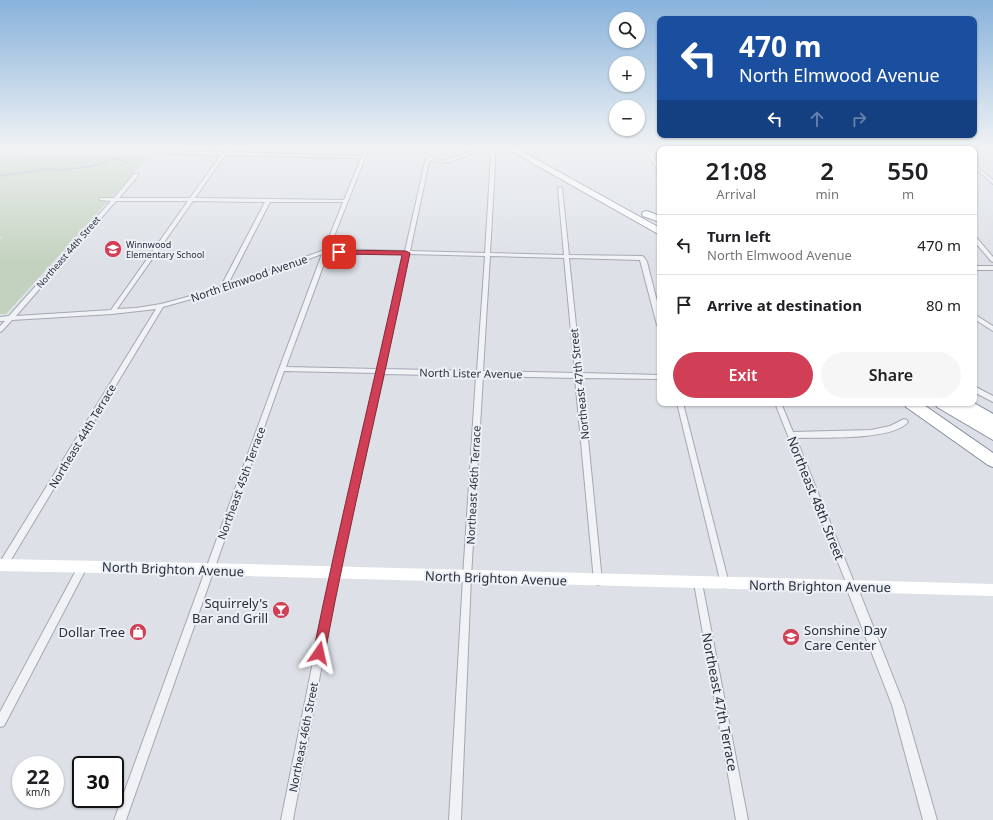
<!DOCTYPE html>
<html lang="en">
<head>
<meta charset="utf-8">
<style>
	:root { --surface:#fff; --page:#f6f6f6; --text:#202124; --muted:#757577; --line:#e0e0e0; --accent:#d03f55 }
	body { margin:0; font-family:"Noto Sans",sans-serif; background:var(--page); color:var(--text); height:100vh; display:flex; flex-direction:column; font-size:15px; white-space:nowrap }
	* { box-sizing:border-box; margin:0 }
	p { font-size:13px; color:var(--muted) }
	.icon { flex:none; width:22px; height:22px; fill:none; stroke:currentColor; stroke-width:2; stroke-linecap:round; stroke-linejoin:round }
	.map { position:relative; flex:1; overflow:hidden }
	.panel { position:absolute; left:657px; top:146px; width:320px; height:260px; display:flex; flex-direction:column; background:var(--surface); border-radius:8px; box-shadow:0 1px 3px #0004 }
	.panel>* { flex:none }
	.hud { position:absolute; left:657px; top:16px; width:320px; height:122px; border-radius:8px; box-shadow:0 1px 3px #0004; background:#1a4fa0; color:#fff; overflow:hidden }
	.tools { position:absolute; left:609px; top:12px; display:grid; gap:8px }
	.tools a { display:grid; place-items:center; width:36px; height:36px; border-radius:50%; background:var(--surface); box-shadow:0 1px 3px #0004; font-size:20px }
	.speed { position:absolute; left:12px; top:756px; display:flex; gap:8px; font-size:20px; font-weight:700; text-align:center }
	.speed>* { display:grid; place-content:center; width:52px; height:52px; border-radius:50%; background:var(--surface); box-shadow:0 1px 3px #0004; line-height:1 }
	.speed small { font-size:10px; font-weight:400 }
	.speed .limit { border:2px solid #111; border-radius:6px; background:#fff; color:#111 }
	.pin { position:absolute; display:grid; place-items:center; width:34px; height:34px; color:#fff; margin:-17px; border-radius:8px; box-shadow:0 2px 6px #0006 }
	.me { position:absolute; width:44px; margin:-22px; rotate:11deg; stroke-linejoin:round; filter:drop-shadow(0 0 3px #0008) }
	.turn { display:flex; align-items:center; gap:14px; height:84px; padding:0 16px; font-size:18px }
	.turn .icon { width:52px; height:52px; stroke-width:2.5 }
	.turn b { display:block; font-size:28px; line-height:34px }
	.lanes { display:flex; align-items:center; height:38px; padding:0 16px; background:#0003; justify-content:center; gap:20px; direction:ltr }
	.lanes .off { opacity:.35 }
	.eta { display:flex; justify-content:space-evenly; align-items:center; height:68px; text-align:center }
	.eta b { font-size:24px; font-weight:600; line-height:28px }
	.action { display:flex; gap:8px; margin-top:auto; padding:8px 16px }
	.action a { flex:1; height:46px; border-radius:24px; background:var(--accent); color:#fff; font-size:16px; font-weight:600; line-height:46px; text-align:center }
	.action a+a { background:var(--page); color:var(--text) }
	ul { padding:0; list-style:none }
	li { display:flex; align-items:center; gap:12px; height:60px; padding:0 16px; border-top:1px solid var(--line) }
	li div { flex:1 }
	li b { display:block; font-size:15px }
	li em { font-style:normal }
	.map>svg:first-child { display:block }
	.green { fill:#c3d2be }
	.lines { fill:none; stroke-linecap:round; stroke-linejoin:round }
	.stream { stroke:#98afc8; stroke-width:1.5 }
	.minor-casing { stroke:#a3a8b1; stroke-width:2 }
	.tertiary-casing { stroke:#a3a8b1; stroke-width:2 }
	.motorway-casing { stroke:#858f9e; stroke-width:2 }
	.minor { fill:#f0f2f6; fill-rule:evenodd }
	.tertiary { fill:#f0f2f6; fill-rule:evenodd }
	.secondary { fill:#fff; fill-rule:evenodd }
	.motorway { fill:#fff; fill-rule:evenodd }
	.route { fill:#d03f55; stroke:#872937 }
	.labels { text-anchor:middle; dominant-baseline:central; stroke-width:4; stroke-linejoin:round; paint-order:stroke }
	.far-poi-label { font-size:9px; fill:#272f3e; stroke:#edf0f5; text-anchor:start }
	.far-street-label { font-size:9px; fill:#272f3e; stroke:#edf0f5 }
	.street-label { font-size:11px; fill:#272f3e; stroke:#edf0f5 }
	.near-street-label { font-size:13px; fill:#272f3e; stroke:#edf0f5 }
	.near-poi-label { font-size:13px; fill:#272f3e; stroke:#edf0f5; text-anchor:end }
</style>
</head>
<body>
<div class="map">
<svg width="993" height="820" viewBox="0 0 993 820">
	<rect width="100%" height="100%" fill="#dde1e7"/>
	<path class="green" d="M651,148h206v1h-197v12z
		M0,154l148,3 -142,157h-6v-75l2,-2h-2z"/>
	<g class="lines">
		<path class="stream" d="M0,176l53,-8 3,3c23,-4 36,-2 58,-13l15,5"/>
		<defs>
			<path id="minor" d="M226,148h4l-3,4 135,4 3,-8h4l-40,101 76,2 20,-89 3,-4 -16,-9v-1h4l22,13 8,-1 31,-11 11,1v-2h4l3,8v9l-5,88 74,2 -6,-67 2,-1 2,1 7,67 73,1 2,1 3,5 13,51v14l-3,-2 -17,-65 -71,-2 12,115 79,2v4l-78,-1 20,203 -1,3 -3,1 -3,-1 -1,-3 -19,-203 -92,-2 -12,201 -10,243h-12l14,-243 13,-201 -92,-2 -45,199 -46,247h-12l50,-247 46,-200 -93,-2 -158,449h-12l165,-451 43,-115 -88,33 -71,20 -157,261 -3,1 -3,-1v-6l156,-253 -44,5 -100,6 -10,11 -2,1v-6l5,-5h-5v-4l9,-1 102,-115 -11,-1v-2h14l20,-24h4v2l-19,22h71l31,-43 -65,-2 -2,-1v-1l69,1zM477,151l12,1 2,4 -6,97 -75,-2 19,-89 2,-2c13,8 33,-4 46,-9zM225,155l136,3 -17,42 -149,-2zM116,201h72l-77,109 -95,6zM193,201l72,1 -45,86 -59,16 -25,4 -19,1zM270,202h73l-19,48 -97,36zM328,253l76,1 -26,115 -92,-2zM409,254l76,2 -8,115 -92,-2zM490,256l74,2 11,115 -92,-2z
				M643,148h4l13,18v4h-2z
				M974,164l19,16v4l-19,-17z
				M974,236l2,1 17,20v5l-2,-1 -17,-20z
				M974,266h19v4h-19z
				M974,314l19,12v5l-19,-12z
				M974,386l19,10v6l-19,-10z
				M677,403h6l46,181 -1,3 -3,1 -3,-1 -1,-3z
				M775,403h6l12,29 78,-2 19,-4 14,-7 3,1 1,2c-15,19 -89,15 -112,16l60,149 -1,3 -3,1 -3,-1z
				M83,562l3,1 1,3 -1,3 -82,157 -4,1v-15l80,-149z
				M698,579l3,1 1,3 46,237h-12l-42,-237 1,-3z"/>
			<path id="tertiary" d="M852,581l4,2 48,122 33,115h-14l-31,-115 -46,-118 2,-4z"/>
			<path id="motorway" d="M506,148h10l144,80v7z
				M647,211l13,5v6l-17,-6 -1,-2 1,-2z
				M904,403h17l72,50v14l-5,-2 -82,-58z
				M935,403h18l4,3 -1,-3h18l19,11v26l-56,-33z"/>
		</defs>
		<use href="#minor" class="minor-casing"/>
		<use href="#tertiary" class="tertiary-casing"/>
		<use href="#motorway" class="motorway-casing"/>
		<use href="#minor" class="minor"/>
		<use href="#tertiary" class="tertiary"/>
		<path class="secondary" d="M0,559l248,5 745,20v12l-745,-20 -248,-5z"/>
		<use href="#motorway" class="motorway"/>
	</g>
	<linearGradient id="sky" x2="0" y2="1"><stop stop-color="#88b2db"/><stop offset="0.56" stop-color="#f0f2f4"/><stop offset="1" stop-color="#f0f2f4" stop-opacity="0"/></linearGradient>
	<rect width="993" height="262" fill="url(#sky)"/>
	<path class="route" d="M337,250l69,1 4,2c-27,134 -60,266 -85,400l-1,5 -5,1 -4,-1 -2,-5c27,-133 60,-265 89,-398l-63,-1 -3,-2z"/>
	<defs>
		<symbol id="school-disc" viewBox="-11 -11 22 22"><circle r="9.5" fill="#d03f55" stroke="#edf0f5"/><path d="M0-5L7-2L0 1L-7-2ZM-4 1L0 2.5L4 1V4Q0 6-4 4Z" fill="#fff"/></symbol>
		<symbol id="bar-disc" viewBox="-11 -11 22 22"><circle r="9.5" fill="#d03f55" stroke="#edf0f5"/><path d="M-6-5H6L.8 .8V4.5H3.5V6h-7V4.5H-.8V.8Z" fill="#fff"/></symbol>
		<symbol id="shop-disc" viewBox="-11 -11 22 22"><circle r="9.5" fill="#d03f55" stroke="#edf0f5"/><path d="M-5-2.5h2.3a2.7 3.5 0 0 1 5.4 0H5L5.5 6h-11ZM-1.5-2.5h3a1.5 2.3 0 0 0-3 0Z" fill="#fff"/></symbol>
	</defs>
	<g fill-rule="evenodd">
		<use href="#school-disc" x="103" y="239" width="20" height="20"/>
		<use href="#bar-disc" x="271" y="600" width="20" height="20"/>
		<use href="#shop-disc" x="128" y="622" width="20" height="20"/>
		<use href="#school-disc" x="781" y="627" width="20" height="20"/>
	</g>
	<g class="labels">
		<g class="far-poi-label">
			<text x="126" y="244">Winnwood<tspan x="126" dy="10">Elementary School</tspan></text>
		</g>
		<g class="far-street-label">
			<text transform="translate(68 252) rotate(-49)">Northeast 44th Street</text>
		</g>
		<g class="street-label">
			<text transform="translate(249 278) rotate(-19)">North Elmwood Avenue</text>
			<text transform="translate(471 373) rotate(1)">North Lister Avenue</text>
			<text transform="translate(579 384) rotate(-96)">Northeast 47th Street</text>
			<text transform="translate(82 436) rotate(-59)">Northeast 44th Terrace</text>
			<text transform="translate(241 483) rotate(-70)">Northeast 45th Terrace</text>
			<text transform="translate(473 485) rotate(-87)">Northeast 46th Terrace</text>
			<text transform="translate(303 737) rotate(-79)">Northeast 46th Street</text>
		</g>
		<g class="near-street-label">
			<text transform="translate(816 498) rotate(68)">Northeast 48th Street</text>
			<text transform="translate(173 569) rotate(2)">North Brighton Avenue</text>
			<text transform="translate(496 578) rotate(2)">North Brighton Avenue</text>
			<text transform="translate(820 586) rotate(1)">North Brighton Avenue</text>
			<text transform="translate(720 702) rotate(79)">Northeast 47th Terrace</text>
		</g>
		<g class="near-poi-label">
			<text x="268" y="603">Squirrely's<tspan x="268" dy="15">Bar and Grill</tspan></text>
			<text x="804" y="630" text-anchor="start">Sonshine Day<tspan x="804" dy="15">Care Center</tspan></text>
			<text x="125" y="632">Dollar Tree</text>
		</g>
	</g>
</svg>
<div class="tools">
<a><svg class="icon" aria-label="search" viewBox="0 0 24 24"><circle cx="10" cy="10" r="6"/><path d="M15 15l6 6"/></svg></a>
<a>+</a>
<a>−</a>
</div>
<div class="speed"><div>22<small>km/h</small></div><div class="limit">30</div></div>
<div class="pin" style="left:339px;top:252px;background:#d93025"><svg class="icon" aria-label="arrive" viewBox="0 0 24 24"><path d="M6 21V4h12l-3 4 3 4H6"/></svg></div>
<svg class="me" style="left:319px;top:653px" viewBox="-20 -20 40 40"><path d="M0-17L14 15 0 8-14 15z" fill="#d03f55" stroke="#fff" stroke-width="4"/></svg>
<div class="hud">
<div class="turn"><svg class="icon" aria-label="left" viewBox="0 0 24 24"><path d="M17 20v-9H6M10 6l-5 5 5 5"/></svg><div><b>470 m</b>North Elmwood Avenue</div></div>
<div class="lanes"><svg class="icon" aria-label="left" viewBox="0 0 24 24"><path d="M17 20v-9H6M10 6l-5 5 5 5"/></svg><svg class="icon off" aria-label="ahead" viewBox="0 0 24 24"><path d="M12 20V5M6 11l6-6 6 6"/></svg><svg class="icon off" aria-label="right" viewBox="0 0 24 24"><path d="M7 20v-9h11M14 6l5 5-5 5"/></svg></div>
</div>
<section class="panel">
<div class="eta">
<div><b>21:08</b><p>Arrival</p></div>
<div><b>2</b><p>min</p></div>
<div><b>550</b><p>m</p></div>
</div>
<ul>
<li><svg class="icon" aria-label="left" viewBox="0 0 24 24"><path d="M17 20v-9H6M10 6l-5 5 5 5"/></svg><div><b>Turn left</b><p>North Elmwood Avenue</p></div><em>470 m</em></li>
<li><svg class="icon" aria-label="arrive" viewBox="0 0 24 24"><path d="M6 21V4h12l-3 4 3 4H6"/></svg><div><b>Arrive at destination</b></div><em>80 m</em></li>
</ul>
<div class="action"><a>Exit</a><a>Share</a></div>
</section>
</div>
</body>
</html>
